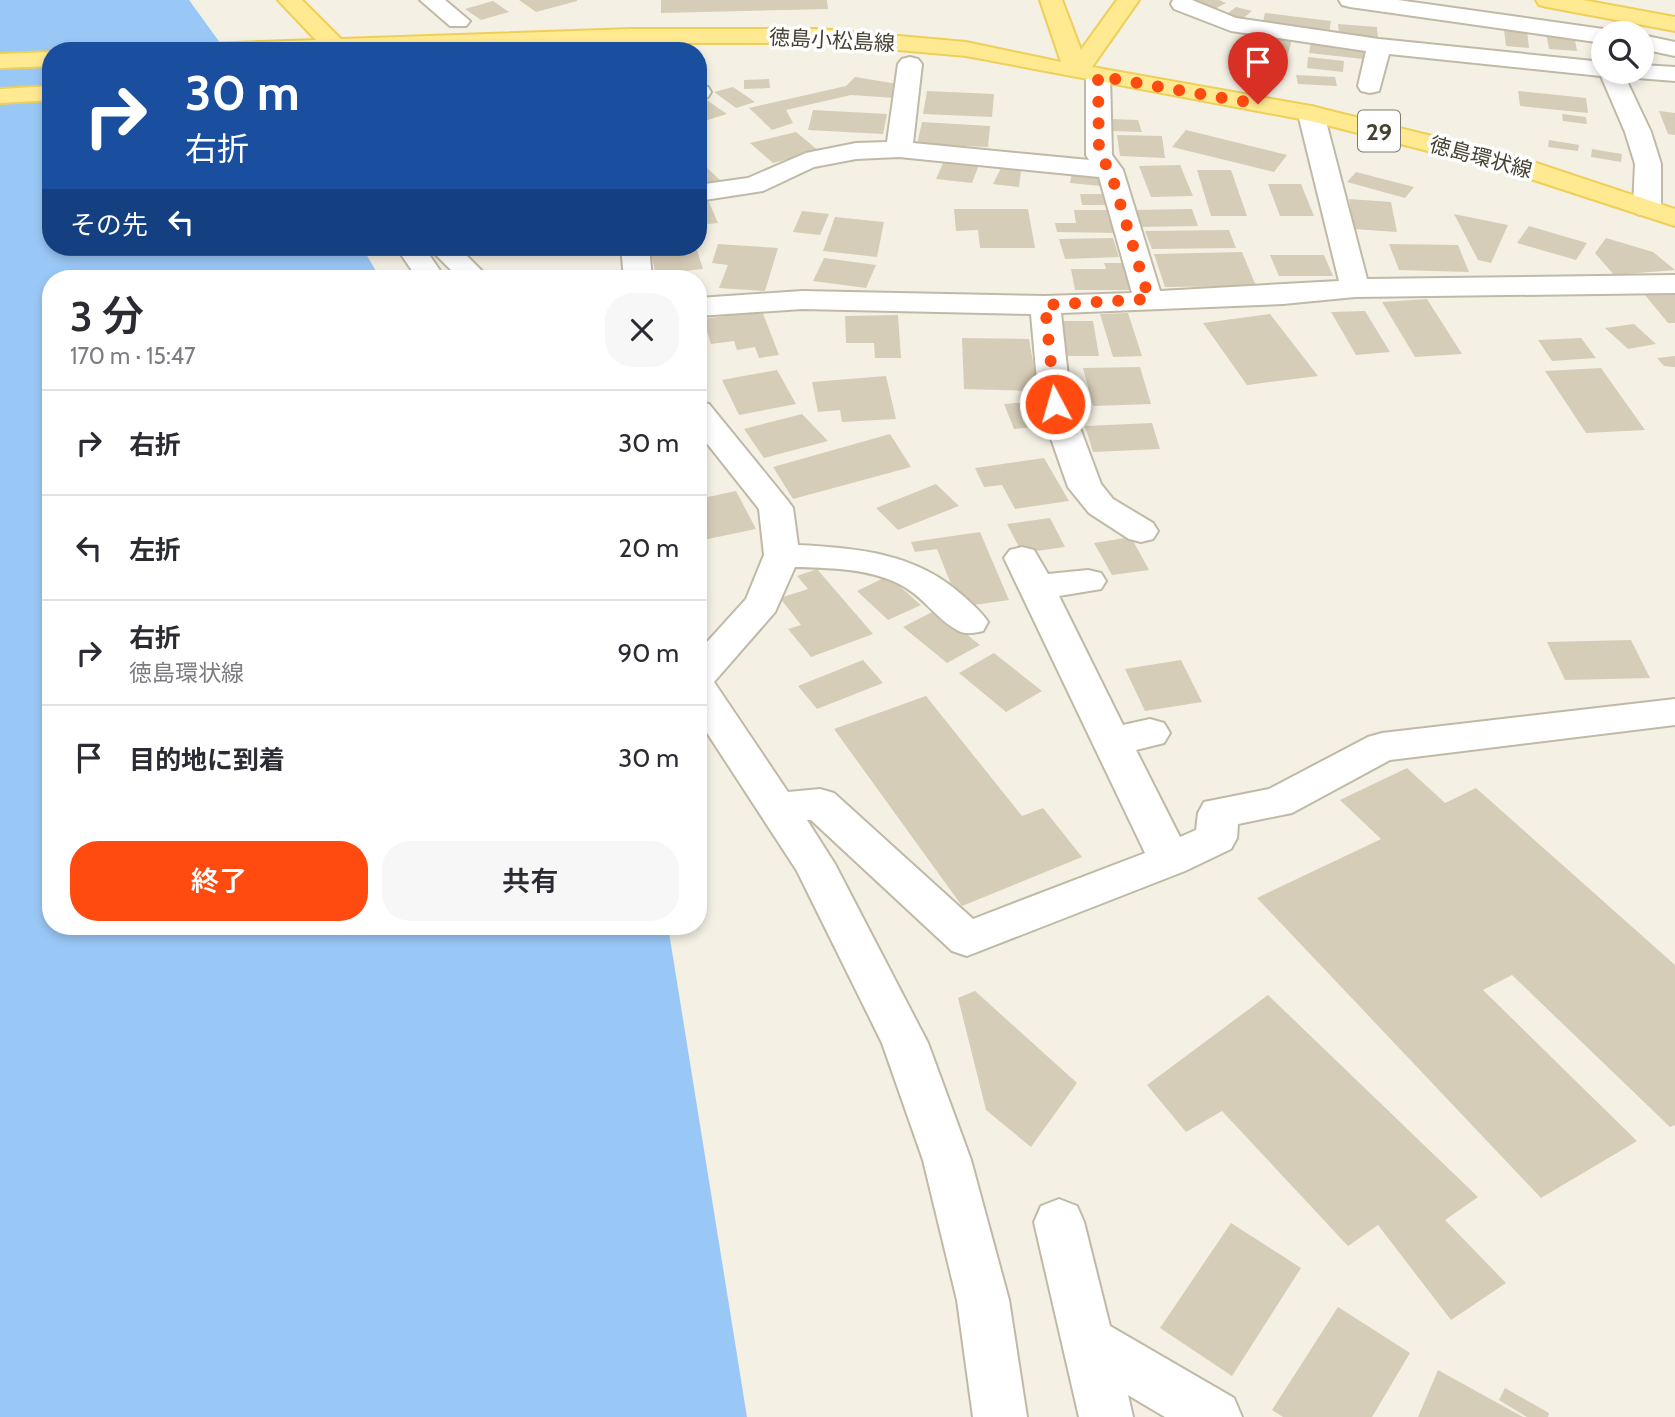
<!DOCTYPE html>
<html lang="ja">
<head>
<meta charset="utf-8">
<style>
	:root { --surface:#fff; --page:#f7f7f7; --text:#2b2b33; --muted:#7c7c81; --line:#e1e1e2; --accent:#ff4b0f }
	body { margin:0; font-family:Cabin,"Noto Sans JP",sans-serif; background:var(--page); color:var(--text); height:100vh; display:flex; flex-direction:column; font-size:26px; white-space:nowrap }
	* { box-sizing:border-box; margin:0 }
	p { font-size:23px; color:var(--muted) }
	.icon { flex:none; width:38px; height:38px; fill:none; stroke:currentColor; stroke-width:2; stroke-linecap:round; stroke-linejoin:round }
	.map { position:relative; flex:1; overflow:hidden }
	.drawer { position:absolute; left:42px; top:270px; width:665px; height:665px; display:flex; flex-direction:column; background:var(--surface); border-radius:28px; box-shadow:0 4px 10px #0003 }
	.drawer>* { flex:none }
	.top-card { position:absolute; left:42px; top:42px; width:665px; height:214px; border-radius:28px; box-shadow:0 4px 10px #0003; background:#1a4fa0; color:#fff; overflow:hidden }
	.controls { position:absolute; left:1591px; top:21px; display:grid; gap:14px }
	.controls a { display:grid; place-items:center; width:63px; height:63px; border-radius:50%; background:var(--surface); box-shadow:0 4px 10px #0003; font-size:35px }
	.pin { position:absolute; display:grid; place-items:center; width:60px; height:60px; color:#fff; margin:-72px -30px; border-radius:50% 50% 50% 0; rotate:-45deg; box-shadow:0 0 7px #0007 }
	.pin .icon { rotate:45deg }
	.me { position:absolute; width:77px; margin:-38px; rotate:354deg; stroke-linejoin:round; filter:drop-shadow(0 0 5px #0008) }
	.turn { display:flex; align-items:center; gap:24px; height:147px; padding:0 28px; font-size:32px }
	.turn .icon { width:91px; height:91px; stroke-width:2.5 }
	.turn b { display:block; font-size:49px; line-height:60px }
	.then { display:flex; align-items:center; height:66px; padding:0 28px; background:#0003; gap:14px; font-size:26px }
	.round { display:grid; place-items:center; flex:none; width:74px; height:74px; border-radius:28px; background:var(--page) }
	.headline { display:flex; align-items:center; justify-content:space-between; height:119px; padding:0 28px }
	h1 { font-size:42px; font-weight:600; line-height:52px }
	.primary-button { display:flex; gap:14px; margin-top:auto; padding:14px 28px }
	.primary-button a { flex:1; height:80px; border-radius:28px; background:var(--accent); color:#fff; font-size:28px; font-weight:600; line-height:80px; text-align:center }
	.primary-button a+a { background:var(--page); color:var(--text) }
	ul { padding:0; list-style:none }
	li { display:flex; align-items:center; gap:21px; height:105px; padding:0 28px; border-top:2px solid var(--line) }
	li div { flex:1 }
	li b { display:block; font-size:26px }
	li em { font-style:normal }
	.map>svg:first-child { display:block }
	.water { fill:#9ac8f6 }
	.building { fill:#d6cdb8 }
	.lines { fill:none; stroke-linecap:round; stroke-linejoin:round }
	.minor-casing { stroke:#c0b9a6; stroke-width:4 }
	.major-casing { stroke:#eecf58; stroke-width:4 }
	.minor { fill:#fff; fill-rule:evenodd }
	.major { fill:#ffea91; fill-rule:evenodd }
	.route { stroke:#ff4b0f; stroke-width:12; stroke-dasharray:0 21.6 }
	.labels { text-anchor:middle; dominant-baseline:central; stroke-width:7; stroke-linejoin:round; paint-order:stroke }
	.far-street-label { font-size:21px; fill:#464133; stroke:#fff }
	.shield { fill:#fff; stroke:#7e7a70; stroke-width:2 }
	.shield-label { font-size:24px; font-weight:bold; fill:#464133 }
</style>
</head>
<body>
<div class="map">
<svg width="1675" height="1417" viewBox="0 0 1675 1417">
	<rect width="100%" height="100%" fill="#f4f0e4"/>
	<path class="water" d="M0,0h189l37,51h-175v196h311l18,31h-329v648h617l79,491h-747z"/>
	<path class="building" d="M519,0h58v1l-41,11z
		M661,0h166l1,9 -167,4z
		M1184,0h35l7,3 -15,8z
		M493,1l16,11 -28,8 -16,-11z
		M1236,7l16,4 -11,9 -17,-4z
		M1265,13l66,8 -2,13 -67,-8z
		M1338,24l39,3 1,10 -39,-3z
		M1504,29l23,2 2,17 -23,-2z
		M1546,33l28,2 3,16 -28,-2z
		M1248,35l44,5 -11,37 -46,-6z
		M1311,42l53,6 -1,11 -54,-6z
		M1308,57l36,4 -1,11 -36,-4z
		M1296,75l39,2 2,9 -39,-2z
		M855,77l43,7 -3,14 -44,-3 -65,15 7,13 -21,7 -23,-22 97,-22z
		M769,79l1,9 -26,1v-9z
		M733,87l22,15 -19,6 -22,-16z
		M927,91l67,3 -2,23 -69,-3z
		M1518,91l68,7 2,15 -68,-7z
		M701,96l26,18 -29,9v-26z
		M813,110l74,4 -4,20 -75,-4z
		M1659,111l16,2v22l-7,-1z
		M1562,114l24,3 1,7 -24,-3z
		M1110,119l28,1 4,12 -31,-1z
		M922,122l68,4 -2,21 -71,-3z
		M1186,130l101,25 -13,17 -102,-25z
		M796,132l23,19 -46,12 -23,-20z
		M1117,135l45,1 3,22 -45,-2z
		M1549,140l30,5 -1,6 -30,-4z
		M1592,149l30,5 -1,8 -30,-5z
		M944,161l35,4 -7,18 -36,-4z
		M1180,165l13,31 -42,1 -12,-31z
		M706,167l14,13 -22,6v-17z
		M1001,168l20,3 -2,16 -26,-3z
		M1197,170h34l16,46h-36z
		M1356,172l58,15 -9,11 -58,-16z
		M1072,173l33,4 -4,9 -31,-3z
		M1268,184h33l13,32h-34z
		M1080,194h31l3,11h-32z
		M1349,199l42,3 6,30 -43,-3z
		M708,200l10,23 -20,2v-24z
		M954,209h74l7,39h-55l-2,-18 -22,1z
		M1192,209l6,17 -59,1 -6,-17z
		M1074,210h42l3,23 -62,-1 -2,-9h21z
		M802,211l27,3 -9,21 -27,-3z
		M1454,214l54,11 -17,38 -13,-3z
		M835,217l49,5 -7,35 -54,-6z
		M1529,226l58,17 -11,17 -59,-17z
		M1229,230l7,18 -84,1 -7,-18z
		M1113,238l6,19 -54,2 -6,-20z
		M1606,238l47,14 22,18 -61,5 -19,-22z
		M718,244l60,4 -13,43 -46,-3 9,-23 -16,-2z
		M1389,244l69,1 11,27 -70,-2z
		M649,247h47l7,22 -47,5z
		M1242,252l14,34 -91,1 -11,-33z
		M1270,255h54l9,21h-54z
		M824,258l52,7 -10,23 -53,-7z
		M1104,263h26l7,27h-62l-4,-21h35z
		M1675,293v30h-7l-23,-28z
		M1427,299l35,55 -47,3 -33,-55z
		M762,311l17,44 -20,3 -4,-11 -18,3 -3,-9 -23,3 -8,-25z
		M1365,311l25,41 -34,3 -25,-43z
		M1128,313l14,43 -29,1 -13,-43z
		M1270,314l48,62 -71,9 -44,-62z
		M898,315l3,43h-26l-1,-15h-28l-1,-27z
		M1062,321h31l6,35h-32z
		M1634,324l22,20 -28,5 -23,-21z
		M962,338l67,1 9,52 -74,-2z
		M1581,338l15,20 -44,3 -14,-21z
		M1675,356v11l-11,-1 -7,-8z
		M1140,367l11,37 -58,2 -10,-38z
		M1601,368l44,62 -59,3 -41,-62z
		M777,370l19,34 -57,11 -17,-35z
		M886,376l10,43 -54,3 -2,-12 -22,2 -6,-30z
		M1040,401l7,25 -33,3 -10,-25z
		M802,414l26,27 -64,17 -20,-29z
		M1152,423l8,26 -67,3 -8,-26z
		M890,434l21,33 -118,32 -20,-32z
		M1044,458l25,43 -54,8 -13,-24 -18,2 -9,-19z
		M936,484l23,22 -61,24 -22,-22z
		M736,491l20,38 -53,11 -5,-11v-30z
		M1050,518l15,29 -43,6 -15,-29z
		M980,532l29,68 -49,7 -23,-58 -22,3 -4,-10z
		M1131,537l18,33 -37,5 -18,-32z
		M817,569l56,65 -62,23 -23,-28 13,-4 -21,-27 28,-9 -11,-13z
		M888,576l33,29 -33,15 -31,-29z
		M936,610l44,35 -33,18 -44,-36z
		M1631,640l19,38 -85,2 -18,-38z
		M994,653l48,38 -36,21 -47,-39z
		M863,660l20,23 -66,26 -19,-23z
		M1181,660l21,42 -57,9 -20,-42z
		M926,696l96,120 21,-8 39,49 -120,49 -128,-177z
		M1407,768l38,35 31,-15 199,177v160l-5,2 -158,-152 -29,15 154,151 -96,57 -284,-300 124,-59 -41,-39z
		M975,991l102,92 -46,64 -45,-37 -28,-112z
		M1268,995l210,202 -33,23 61,63 -55,37 -73,-95 -30,21 -126,-135 -36,21 -39,-47z
		M1231,1223l70,45 -69,108 -72,-48z
		M1338,1307l72,46 -38,64h-89l-11,-7z
		M1438,1370l85,47h-105z
		M1505,1388l44,25 -1,4h-21l-28,-17z"/>
	<g class="lines">
		<defs>
			<path id="minor" d="M420,0h25l25,21 -4,5h-16z
				M1173,0h19l44,18 143,21 224,23v10h39v-7l33,2v14l-50,-4 26,55 10,32v44l-4,6 -10,2 -10,-2 -4,-6 2,-44 -10,-32 -24,-56 -212,-22 -10,37 -9,2 -9,-2 -3,-5 8,-35 -135,-20 -57,-22 -3,-5z
				M1339,0h59l205,29 10,4h-10v10l-253,-36 -8,-2z
				M1642,35l33,7v14l-33,-7z
				M910,57l8,2 4,5 -9,79 176,17 -3,-5v-79l3,-5 9,-2 9,2 3,5 2,79 11,15 37,121 179,-10 -41,-167 4,-5 9,-3 9,3 4,5 43,165 308,-4v18l-320,4 -72,7 -222,9 10,91 30,80 12,15 40,24 5,8 -5,8 -12,3 -12,-3 -40,-26 -21,-26 -29,-83 -8,-90 -229,-5 -104,7v-18l104,-7 243,5 87,-3 -33,-116 -200,-20 -43,2 -42,8 -51,24 -65,10v-16l50,-7 58,-25 50,-10 31,-1 11,-78 4,-5z
				M698,85l10,2 3,5 -3,5 -10,2z
				M396,247h28l21,31h-28z
				M428,247h30l31,31h-30z
				M621,247h28l3,31h-28z
				M698,402l11,2 79,97 5,7 5,37c59,3 118,8 164,50 9,8 19,16 26,27l-5,9c-9,2 -18,4 -26,-1 -22,-12 -35,-36 -60,-47 -31,-15 -69,-15 -102,-16l-20,45 -61,70 74,110 32,-3 14,4 139,126 172,-66 -141,-295 6,-8 12,-3 12,3 14,24 40,-4 13,3 5,8 -5,8 -42,7 64,129 27,-6 14,4 6,10 -6,10 -28,7 44,87 16,-7 2,-17 6,-11 65,-13 99,-52 14,-4 293,-34v26l-285,35 -98,53 -54,11 -1,14 -6,11 -46,22 -218,85 -15,-5 -141,-131h-4l28,44 93,179 43,117 38,140 18,117h-54l-16,-117 -34,-140 -41,-117 -85,-172 -99,-152v-67l48,-53 18,-44 -5,-46 -61,-77z
				M1059,1199l18,7 7,16 26,104 124,72 8,19h-77l-37,-22 5,22h-54l-45,-195 7,-16z"/>
			<path id="major" d="M278,0h24l39,39 291,-10h188l146,13 95,20 -21,-62h22l19,50 36,-50h22l-47,67 219,39 213,53 151,50v17l-169,-55 -195,-50 -345,-65 -146,-13h-188l-218,8h-219l4,-5 8,-2 109,-4z
				M1536,0h47l92,17v14l-128,-24 -8,-2z
				M51,52v14l-51,2v-14z
				M51,86v14l-51,3v-14z"/>
		</defs>
		<use href="#minor" class="minor-casing"/>
		<use href="#major" class="major-casing"/>
		<use href="#minor" class="minor"/>
		<use href="#major" class="major"/>
	</g>
	<g class="lines">
		<path class="route" d="M1055,404l-10,-99 104,-6 -39,-129 -11,-15 -1,-79 160,28"/>
	</g>
	<g class="labels">
		<g class="far-street-label">
			<text transform="translate(832 40) rotate(3)">徳島小松島線</text>
			<text transform="translate(1481 157) rotate(15)">徳島環状線</text>
		</g>
		<rect class="shield" x="1358" y="110.5" width="42" height="41" rx="5"/>
		<g class="shield-label">
			<text x="1379" y="131">29</text>
		</g>
	</g>
</svg>
<div class="controls">
<a><svg class="icon" aria-label="search" viewBox="0 0 24 24"><circle cx="10" cy="10" r="6"/><path d="M15 15l6 6"/></svg></a>
</div>
<div class="pin" style="left:1258px;top:104px;background:#d93025"><svg class="icon" aria-label="arrive" viewBox="0 0 24 24"><path d="M6 21V4h12l-3 4 3 4H6"/></svg></div>
<svg class="me" style="left:1055px;top:404px" viewBox="-20 -20 40 40"><circle r="17" fill="#ff4b0f" stroke="#fff" stroke-width="3"/><path d="M0-11L8 9 0 5-8 9z" fill="#fff"/></svg>
<div class="top-card">
<div class="turn"><svg class="icon" aria-label="right" viewBox="0 0 24 24"><path d="M7 20v-9h11M14 6l5 5-5 5"/></svg><div><b>30 m</b>右折</div></div>
<div class="then">その先<svg class="icon" aria-label="left" viewBox="0 0 24 24"><path d="M17 20v-9H6M10 6l-5 5 5 5"/></svg></div>
</div>
<section class="drawer">
<div class="headline"><div><h1>3 分</h1><p>170 m · 15:47</p></div><a class="round"><svg class="icon" aria-label="close" viewBox="0 0 24 24"><path d="M6 6l12 12M18 6L6 18"/></svg></a></div>
<ul>
<li><svg class="icon" aria-label="right" viewBox="0 0 24 24"><path d="M7 20v-9h11M14 6l5 5-5 5"/></svg><div><b>右折</b></div><em>30 m</em></li>
<li><svg class="icon" aria-label="left" viewBox="0 0 24 24"><path d="M17 20v-9H6M10 6l-5 5 5 5"/></svg><div><b>左折</b></div><em>20 m</em></li>
<li><svg class="icon" aria-label="right" viewBox="0 0 24 24"><path d="M7 20v-9h11M14 6l5 5-5 5"/></svg><div><b>右折</b><p>徳島環状線</p></div><em>90 m</em></li>
<li><svg class="icon" aria-label="arrive" viewBox="0 0 24 24"><path d="M6 21V4h12l-3 4 3 4H6"/></svg><div><b>目的地に到着</b></div><em>30 m</em></li>
</ul>
<div class="primary-button"><a>終了</a><a>共有</a></div>
</section>
</div>
</body>
</html>
